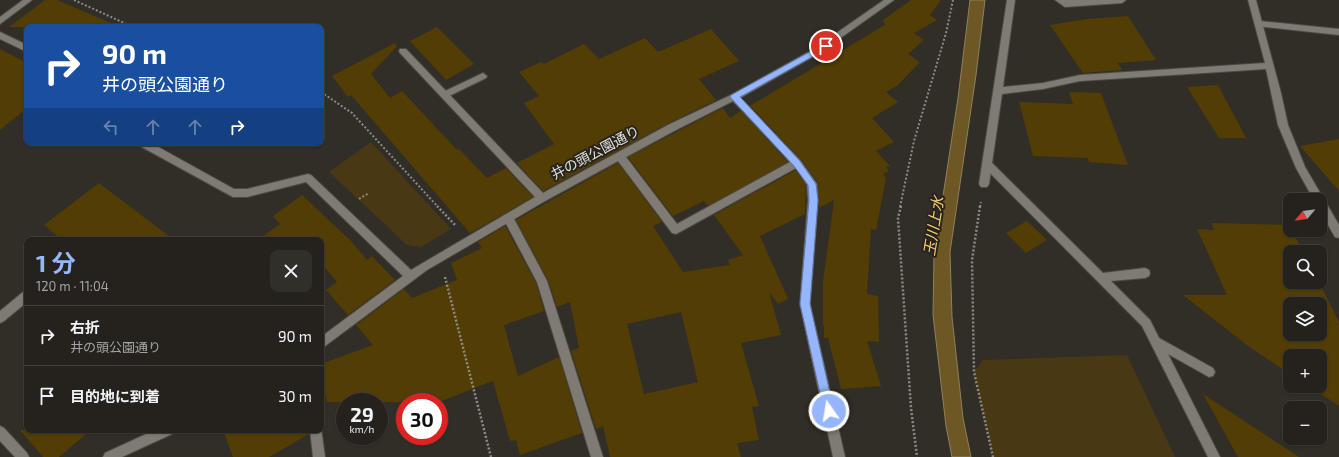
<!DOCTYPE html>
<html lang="ja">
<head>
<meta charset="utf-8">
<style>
	:root { --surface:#25221d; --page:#312f2a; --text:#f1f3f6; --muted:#a3a4a4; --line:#423f3b; --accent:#95b6fd }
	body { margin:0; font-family:"Exo 2","Noto Sans JP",sans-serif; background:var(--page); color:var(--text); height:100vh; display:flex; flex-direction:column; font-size:15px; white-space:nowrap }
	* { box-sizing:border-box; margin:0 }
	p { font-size:13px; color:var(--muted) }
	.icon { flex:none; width:22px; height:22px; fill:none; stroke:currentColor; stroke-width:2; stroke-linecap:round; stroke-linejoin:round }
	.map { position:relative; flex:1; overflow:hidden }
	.side { position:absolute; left:24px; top:237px; width:300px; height:196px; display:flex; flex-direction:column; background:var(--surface); border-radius:8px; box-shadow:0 1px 3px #0004,0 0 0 1px var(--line) }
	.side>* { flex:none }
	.banner { position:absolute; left:24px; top:24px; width:300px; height:122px; border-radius:8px; box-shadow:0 1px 3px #0004,0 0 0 1px var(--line); background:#1a4fa0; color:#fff; overflow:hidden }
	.needle { width:26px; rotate:241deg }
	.fabs { position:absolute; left:1283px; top:193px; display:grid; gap:8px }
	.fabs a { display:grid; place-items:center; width:44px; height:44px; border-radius:8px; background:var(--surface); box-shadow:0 1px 3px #0004,0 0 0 1px var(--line); font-size:20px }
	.speed { position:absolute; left:336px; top:393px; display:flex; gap:8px; font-size:20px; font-weight:700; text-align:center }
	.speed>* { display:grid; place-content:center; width:52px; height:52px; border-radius:50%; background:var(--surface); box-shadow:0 1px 3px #0004,0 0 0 1px var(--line); line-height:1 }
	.speed small { font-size:10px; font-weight:400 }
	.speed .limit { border:6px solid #d22; background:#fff; color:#111 }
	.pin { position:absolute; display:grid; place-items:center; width:34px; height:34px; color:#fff; margin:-17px; border:2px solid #fff; border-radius:50%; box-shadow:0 1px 4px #0007 }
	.me { position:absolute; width:44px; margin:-22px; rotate:347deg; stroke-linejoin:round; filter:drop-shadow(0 0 3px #0008) }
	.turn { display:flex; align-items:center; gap:14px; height:84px; padding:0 12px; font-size:18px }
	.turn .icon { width:52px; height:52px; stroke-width:2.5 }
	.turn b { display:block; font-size:28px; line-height:34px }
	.lanes { display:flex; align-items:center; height:38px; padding:0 12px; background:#0003; justify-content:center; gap:20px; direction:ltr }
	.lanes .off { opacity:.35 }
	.round { display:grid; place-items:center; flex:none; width:42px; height:42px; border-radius:8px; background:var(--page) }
	.overview { display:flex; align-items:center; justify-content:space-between; height:68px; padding:0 12px }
	h1 { font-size:24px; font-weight:700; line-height:30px; color:var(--accent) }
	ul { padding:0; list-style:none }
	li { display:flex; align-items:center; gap:12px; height:60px; padding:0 12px; border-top:1px solid var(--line) }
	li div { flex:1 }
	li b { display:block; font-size:15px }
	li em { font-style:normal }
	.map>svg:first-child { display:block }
	.green { fill:#483814 }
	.water { fill:#6d5725; stroke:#90805c }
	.building { fill:#523d04; fill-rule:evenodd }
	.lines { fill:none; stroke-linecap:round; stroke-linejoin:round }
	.lane-casing { stroke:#4d4a45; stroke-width:2 }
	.street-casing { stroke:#4d4a45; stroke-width:2 }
	.path-far1 { stroke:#8d8a85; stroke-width:2; stroke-dasharray:2 2; stroke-linecap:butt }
	.path { stroke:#8d8a85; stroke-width:2.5; stroke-dasharray:2 2; stroke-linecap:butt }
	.lane { fill:#7f7b72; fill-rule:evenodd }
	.street { fill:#7f7b72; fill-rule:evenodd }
	.route { fill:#95b6fd; stroke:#6176a4 }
	.labels { text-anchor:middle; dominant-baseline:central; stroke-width:4; stroke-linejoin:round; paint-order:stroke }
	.street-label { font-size:14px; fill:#e2dfdb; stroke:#28241d }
	.water-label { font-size:15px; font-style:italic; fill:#facf72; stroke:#28241d }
</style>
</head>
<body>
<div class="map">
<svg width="1339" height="457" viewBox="0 0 1339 457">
	<rect width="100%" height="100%" fill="#312e27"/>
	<path class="green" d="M371,142l80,87 -30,18 -14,-2 -78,-73z
		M1127,355l48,102h-182l-19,-85 9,-12z"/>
	<path class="water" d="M970,0h15l-9,75 -26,177 2,65 11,101 8,39h-19l-6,-31 -13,-111 1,-60 24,-157z"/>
	<path class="building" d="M45,0h12l63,27h-111z
		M911,0h30l-11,15 7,5 -23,13 10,7 -16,14 12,8 -23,24 -11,6 12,10 -26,16 22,24 -18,9 14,15 -4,1 3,4 -6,3 3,4 -10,52 -5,-1 -4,65 11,2 1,46 -12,-1 14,45 -40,3 -13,-51h-4v-12h-1v-44l11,-82 -15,8 -1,-25 -17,-24 -51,-53 135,-81 -2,-5z
		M1128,16l28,44 -38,3 4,7 -39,3 -33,-48 37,-6z
		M437,27l37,37 -28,16 -36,-39z
		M711,29l28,32 -40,18 17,21 -49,24 -124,67 -26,-28 37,-19 -30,-41 15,-7 -20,-24 22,-10 3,2 40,-20 15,15 46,-21 13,14z
		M395,43l2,3 -26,28 19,24 12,-7 55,59 2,-1 28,29 19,-10 27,29 -63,36 -119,-138 -3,2 -16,-21z
		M0,49l27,14v45l-27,22z
		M1218,85l28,53h-27l-32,-51z
		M1069,92l32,1 27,72 -39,-3 -1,-4 -55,-2 -14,-54 54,2z
		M723,108l7,10 11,-7 47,51 -80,44 -4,-5 -31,15 -45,-59z
		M1339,139v52l-39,-45z
		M618,163l44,59 -9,4 30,46 47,-7 -2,-5 15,-5 -29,-40 82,-45 10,15 -1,29 -45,22 28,63 -10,5 -9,-12 12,43 -40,8 18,63 -7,1 7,33 -22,3 4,14h-131l-7,-31 -7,3 -25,-78 8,-3 -9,-46 -13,5 -9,-27 -32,-60zM681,312l17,70 -54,12 -17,-70z
		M99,183l75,57h-112l-18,-15z
		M302,195l49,46 16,19 5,-4 23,24 -47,35 -22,-25 11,-8 -16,-19v-23h-63l22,-16 -7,-8z
		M1027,221l20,19 -21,13 -20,-20z
		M1211,223l78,2 1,5h2l11,22h-13v30h29l20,40v84l-30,-20h11v-30h-30v18l-42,-28 -65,-51h44l-30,-66 17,1zM1290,304h30v30h-30z
		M505,226l31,57 8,28 -40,14 14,51 41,-19 23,76 -62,22 -4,-15 -6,1 -17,-60 -54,21h-112l-6,-27v-11l52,-19 -17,-20 48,-36 8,9 45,-18 -6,-17 31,-15 -4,-6z
		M1203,394l96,63h-61z
		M20,430h71l-32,27h-16z
		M223,430h86v4l-40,23h-36z"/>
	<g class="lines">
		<defs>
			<path id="lane" d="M1055,0h71l-4,3 -57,4z
				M1259,21l80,8v6l-83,-9 -1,-2 1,-2z
				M483,73l4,3 -1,2 -39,19 -3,1 -4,-3 1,-2z
				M987,160l3,1 113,112 42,-5 4,2 1,3 -1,3 -4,2 -34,3 39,39 9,18 54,30 2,4 -2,4 -4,1 -41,-23 52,103h-12l-66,-131 -158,-159 -2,-3 2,-3z
				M508,214l4,1 35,66 56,176h-12l-54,-175 -34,-64 1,-3z
				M321,428l4,29h-12l-3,-27h11z"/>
			<path id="street" d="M23,0h9l-32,24v-7z
				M884,0h10l-76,54 -78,44 60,62 17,24 1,16 -8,104 35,153h-12l-33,-153 8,-104 -1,-15 -11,-17 -120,66 -4,-1 -54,-72 -73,40 -118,69 -106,79v-12l82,-61 -97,-94 -59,15h-14l-93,-51 -2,-3h13l83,46h13l61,-15 3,1 100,95 124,-73 -135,-144 -1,-2 1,-2h6l137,144 125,-68 63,-30 81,-45zM733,101l57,61 -113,62 -51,-67 48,-26z
				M1007,0h8l-12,87 40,-4 37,-8 185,-12 -17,-63h8l25,93 7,32 17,42 34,58v13l-4,-1 -15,-26v-11h-6l-18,-32 -18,-43 -12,-56 -186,12 -37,8 -41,5 -13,90 -2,3h-6l-2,-3z
				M0,32l27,13v7l-27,-13z
				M27,290v12l-23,19 -4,2v-12l23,-19z
				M0,426l4,2 23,25 2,4h-14l-15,-16z
				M155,430h19l-2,4 -50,23h-19l2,-4z"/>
		</defs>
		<use href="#lane" class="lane-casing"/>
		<use href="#street" class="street-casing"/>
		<path class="path-far1" d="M74,0l59,27
			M321,92l31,21 86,94
			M359,199l10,-6
			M900,207l14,-66 32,-108 7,-33
			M980,207l1,-5"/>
		<path class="path" d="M437,206l19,20
			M901,206l-3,12 13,190 6,49
			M980,206l-8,54 2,112 19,85
			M445,277l46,180"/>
		<use href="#lane" class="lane"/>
		<use href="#street" class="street"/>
	</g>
	<path class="route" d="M826,43l2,1v4l-88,49 60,64 16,23 2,16 -8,104 24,107 -1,4 -4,1 -4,-1 -1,-4 -24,-107 9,-104 -1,-15 -14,-19 -64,-69 1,-2z"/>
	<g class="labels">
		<g class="street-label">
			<text transform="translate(595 152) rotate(-28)">井の頭公園通り</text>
		</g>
		<g class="water-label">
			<text transform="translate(933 226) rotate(-81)">玉川上水</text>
		</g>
	</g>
</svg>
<div class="fabs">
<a><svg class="needle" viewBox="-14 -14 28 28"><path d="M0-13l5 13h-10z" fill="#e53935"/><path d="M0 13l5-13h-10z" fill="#a3a4a4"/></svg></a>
<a><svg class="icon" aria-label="search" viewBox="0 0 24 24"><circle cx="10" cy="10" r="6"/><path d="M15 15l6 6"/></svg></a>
<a><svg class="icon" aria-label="layers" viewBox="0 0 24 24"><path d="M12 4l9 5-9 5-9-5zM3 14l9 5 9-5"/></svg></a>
<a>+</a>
<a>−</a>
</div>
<div class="speed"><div>29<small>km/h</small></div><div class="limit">30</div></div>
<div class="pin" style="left:826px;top:46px;background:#d93025"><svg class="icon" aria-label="arrive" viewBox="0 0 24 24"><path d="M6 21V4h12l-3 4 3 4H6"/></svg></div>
<svg class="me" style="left:829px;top:411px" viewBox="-20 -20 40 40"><circle r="17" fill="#95b6fd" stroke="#fff" stroke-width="3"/><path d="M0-11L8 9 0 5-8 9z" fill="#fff"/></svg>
<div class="banner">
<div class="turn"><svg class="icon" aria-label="right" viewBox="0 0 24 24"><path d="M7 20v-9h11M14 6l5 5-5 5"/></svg><div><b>90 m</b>井の頭公園通り</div></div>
<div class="lanes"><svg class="icon off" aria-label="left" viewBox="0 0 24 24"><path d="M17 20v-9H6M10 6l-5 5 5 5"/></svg><svg class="icon off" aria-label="ahead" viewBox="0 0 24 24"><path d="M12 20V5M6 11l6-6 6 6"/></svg><svg class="icon off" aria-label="ahead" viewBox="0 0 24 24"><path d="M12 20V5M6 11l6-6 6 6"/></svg><svg class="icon" aria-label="right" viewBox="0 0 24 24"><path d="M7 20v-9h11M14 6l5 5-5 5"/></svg></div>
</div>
<section class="side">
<div class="overview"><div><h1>1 分</h1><p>120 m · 11:04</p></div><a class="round"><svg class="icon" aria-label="close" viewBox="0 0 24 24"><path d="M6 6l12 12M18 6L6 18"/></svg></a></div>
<ul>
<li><svg class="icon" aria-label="right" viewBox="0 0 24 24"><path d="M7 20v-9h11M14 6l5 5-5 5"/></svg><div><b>右折</b><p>井の頭公園通り</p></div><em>90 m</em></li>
<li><svg class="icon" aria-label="arrive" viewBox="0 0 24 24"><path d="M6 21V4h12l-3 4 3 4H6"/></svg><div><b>目的地に到着</b></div><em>30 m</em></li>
</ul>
</section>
</div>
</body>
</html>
